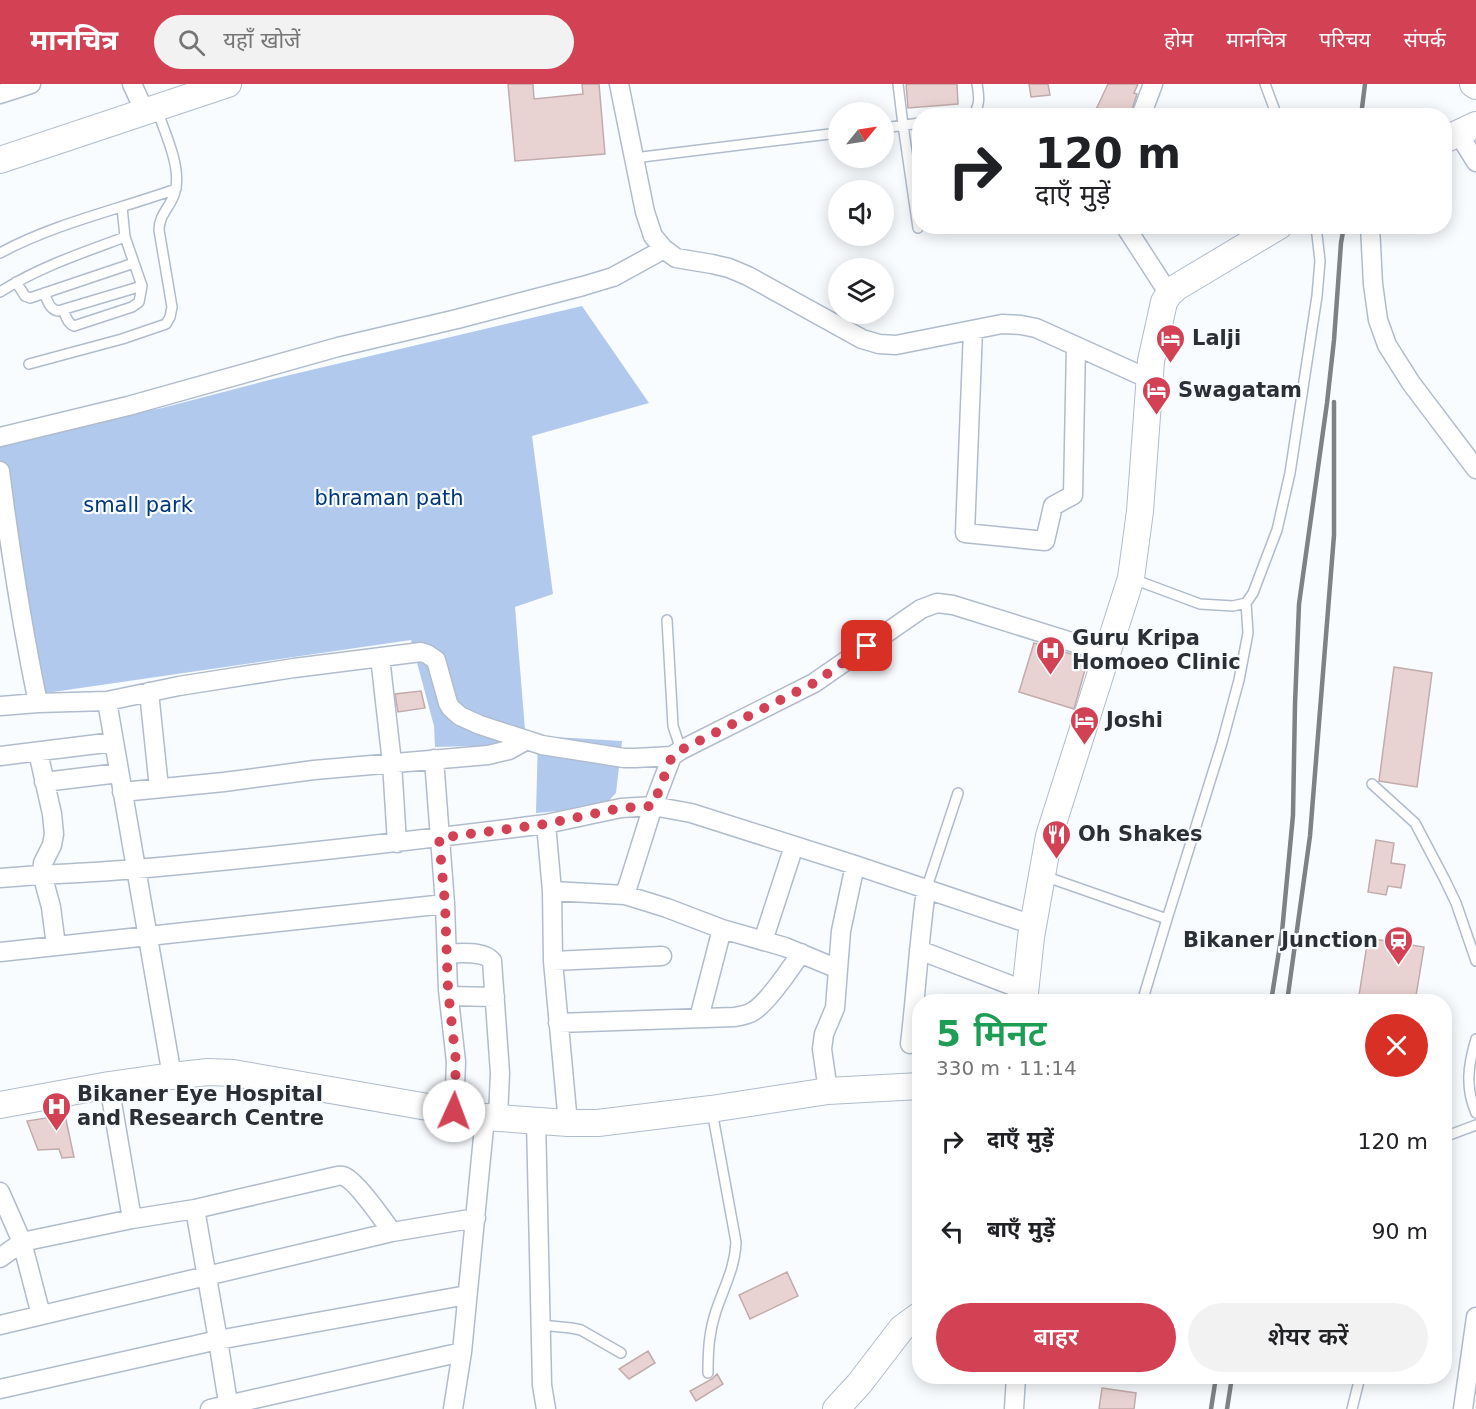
<!DOCTYPE html>
<html lang="hi">
<head>
<meta charset="utf-8">
<style>
	:root { --surface:#fff; --page:#f2f2f2; --text:#202124; --muted:#757577; --accent:#d24154 }
	body { margin:0; font-family:"DejaVu Sans","Noto Sans Devanagari",sans-serif; background:var(--page); color:var(--text); height:100vh; display:flex; flex-direction:column; font-size:22px; white-space:nowrap }
	* { box-sizing:border-box; margin:0 }
	p { font-size:20px; color:var(--muted) }
	.icon { flex:none; width:33px; height:33px; fill:none; stroke:currentColor; stroke-width:2; stroke-linecap:round; stroke-linejoin:round }
	.map { position:relative; flex:1; overflow:hidden }
	.side { position:absolute; left:912px; top:910px; width:540px; height:390px; display:flex; flex-direction:column; background:var(--surface); border-radius:24px; box-shadow:0 3px 15px #0003 }
	.side>* { flex:none }
	.banner { position:absolute; left:912px; top:24px; width:540px; height:126px; border-radius:24px; box-shadow:0 3px 15px #0003; background:#fff; color:var(--text); overflow:hidden }
	.needle { width:39px; rotate:60deg }
	.buttons { position:absolute; left:828px; top:18px; display:grid; gap:12px }
	.buttons a { display:grid; place-items:center; width:66px; height:66px; border-radius:50%; background:var(--surface); box-shadow:0 3px 15px #0003; font-size:30px }
	.pin { position:absolute; display:grid; place-items:center; width:51px; height:51px; color:#fff; margin:-26px; border-radius:12px; box-shadow:0 3px 9px #0006 }
	.me { position:absolute; width:66px; margin:-33px; rotate:2deg; stroke-linejoin:round; filter:drop-shadow(0 0 4px #0008) }
	.turn { display:flex; align-items:center; gap:21px; height:126px; padding:0 24px; font-size:27px }
	.turn .icon { width:78px; height:78px; stroke-width:2.5 }
	.turn b { display:block; font-size:42px; line-height:51px }
	.round { display:grid; place-items:center; flex:none; width:63px; height:63px; border-radius:32px; background:var(--page) }
	.headline { display:flex; align-items:center; justify-content:space-between; height:102px; padding:0 24px }
	h1 { font-size:36px; font-weight:600; line-height:45px; color:#1e9e55 }
	.cta { display:flex; gap:12px; margin-top:auto; padding:12px 24px }
	.cta a { flex:1; height:69px; border-radius:36px; background:var(--accent); color:#fff; font-size:24px; font-weight:600; line-height:69px; text-align:center }
	.cta a+a { background:var(--page); color:var(--text) }
	ul { padding:0; list-style:none }
	li { display:flex; align-items:center; gap:18px; height:90px; padding:0 24px }
	li div { flex:1 }
	li b { display:block; font-size:22px }
	li em { font-style:normal }
	header { display:flex; align-items:center; gap:36px; box-sizing:border-box; height:84px; padding:0 30px; background:var(--accent); color:#fff }
	header strong { font-size:28px }
	nav { display:flex; gap:33px; margin-inline-start:auto; font-size:21px }
	.search { width:420px; height:54px; background:var(--page); display:flex; align-items:center; gap:15px; box-sizing:border-box; padding:0 21px; border-radius:33px; color:var(--muted); font-size:22px }
	.map>svg:first-child { display:block }
	.green { fill:#b0c9ed }
	.building { fill:#e9d2d2; stroke:#c2abab; stroke-width:1.5 }
	.lines { fill:none; stroke-linecap:round; stroke-linejoin:round }
	.lane-casing { stroke:#b0bccc; stroke-width:12 }
	.street-casing { stroke:#b0bccc; stroke-width:21 }
	.secondary-casing { stroke:#b0bccc; stroke-width:28 }
	.lane { stroke:#fff; stroke-width:9 }
	.street { stroke:#fff; stroke-width:18 }
	.secondary { stroke:#fff; stroke-width:26 }
	.rail { stroke:#7d8286; stroke-width:4.5 }
	.route { stroke:#d24154; stroke-width:10; stroke-dasharray:0 18 }
	.labels { text-anchor:middle; dominant-baseline:central; stroke-width:4.5; stroke-linejoin:round; paint-order:stroke }
	.poi-label { font-size:21px; font-weight:bold; fill:#2b3036; stroke:#f9fcff; text-anchor:start }
	.park-label { font-size:21px; fill:#01387b; stroke:#f9fcff }
</style>
</head>
<body>
<header>
<strong>मानचित्र</strong>
<div class="search"><svg class="icon" aria-label="search" viewBox="0 0 24 24"><circle cx="10" cy="10" r="6"/><path d="M15 15l6 6"/></svg>यहाँ खोजें</div>
<nav><a>होम</a><a>मानचित्र</a><a>परिचय</a><a>संपर्क</a></nav>
</header>
<div class="map">
<svg width="1476" height="1325" viewBox="0 0 1476 1325">
	<rect width="100%" height="100%" fill="#f9fcff"/>
	<path class="green" d="M582,222l67,97 -117,33 21,158 -38,13 11,135 -9,3 -82,2 -1,-21 -23,-86 -365,53 -46,-222v-33l162,-30 111,-29z
		M538,652l84,5 -6,52 -13,14 -67,6z"/>
	<path class="building" d="M508,0h25l1,15 49,-5 -1,-10h17l6,70 -90,7z
		M906,0h51l1,20 -50,4z
		M1029,0h19l2,11 -19,2z
		M1108,0h30l-4,9 3,1 -7,22h-37z
		M1034,559l54,16 -14,50 -55,-17z
		M1394,583l38,6 -15,114 -38,-6z
		M421,607l4,17 -27,4 -3,-18z
		M1376,756l18,3 -3,20 14,2 -4,23 -13,-2 -2,9 -18,-3z
		M1368,854l56,9 -9,55h-57z
		M65,1031l9,42 -12,1 -3,-9 -21,1 -11,-29z
		M787,1188l11,24 -48,23 -11,-24z
		M648,1267l7,12 -26,16 -10,-10z
		M717,1290l6,10 -27,17 -6,-10 22,-12z
		M1102,1304l34,5 -2,16h-35z"/>
	<g class="lines">
		<defs>
			<path id="lane" d="M898,0l5,41 15,103
				M1265,0l12,32
				M971,32c10,-8 8,-21 6,-32
				M884,44l36,-5
				M634,74l204,-25
				M0,169c56,-30 117,-43 176,-64
				M16,198l9,14 5,2 104,-35
				M0,208c39,-25 82,-39 125,-55
				M44,209c4,8 5,16 14,18l84,-25
				M63,226c3,6 4,13 11,16l58,-19 7,-5 3,-16 -17,-49 -3,-30
				M29,280l93,-25 44,-15 4,-7 2,-10 -13,-77c0,-16 12,-23 16,-38 7,-24 -10,-59 -18,-82
				M1133,495l67,25 33,2 13,-3 7,-10 24,-63 13,-57 27,-177 3,-35 -4,-35
				M667,536l6,106 8,24
				M1372,700l43,39 30,57 11,23 20,58
				M1044,792l123,43 55,-176 17,-63 9,-47 -2,-30
				M926,806l32,-97
				M1142,918l25,-83
				M1476,955c-8,26 -11,49 0,74
				M1444,1053l32,-12
				M541,1241l30,3 10,2 40,23
				M708,1289c0,-23 1,-41 8,-62 8,-24 19,-43 20,-69l-24,-131
				M1352,1325l8,-32"/>
			<path id="street" d="M132,0l13,28
				M619,0l26,128 8,24 11,13 12,9 36,6 17,4 19,8 114,63 17,5 17,1 106,-21 19,1 15,3 113,51
				M0,10l31,-10
				M1141,32l12,-32
				M1458,49l18,29
				M1125,142l44,68
				M1370,142l3,58 5,36 9,25 24,38 65,86
				M973,246l-8,203 80,8 8,-35 20,-11 3,-149
				M0,353l128,-31 210,-59 119,-28 126,-33 30,-9 51,-28
				M0,387c10,78 22,155 38,232
				M380,573l12,106 5,80
				M149,608l10,96
				M107,617l65,375
				M0,622l38,-3 69,-2 72,-15 115,-18 127,-16 6,2 9,6 12,43 3,5 9,8 20,9 62,20 82,13h11l37,-2
				M38,668l14,62 2,20 -2,11 -9,18 -1,11 9,33 5,39
				M0,672l114,-14
				M434,675l11,145 3,86 8,72 -2,49
				M44,698l75,-9
				M122,708l102,-10 90,-12 174,-15 21,-5 18,-10
				M546,740l75,-16 32,-2 38,7 164,52 178,60
				M0,794c45,-4 91,-5 136,-9 137,-12 274,-28 410,-45l6,67 1,70 15,162
				M552,807l73,4 42,13 55,21 -23,89
				M625,811l28,-89 19,-50 9,-6 133,-67 107,-74 16,-6 16,2 154,48
				M722,845l63,18 53,22
				M763,857l31,-95
				M919,866l107,41
				M0,868l445,-48
				M447,869c13,1 36,-3 45,8l8,112 -2,44
				M553,877l109,-5
				M449,912l46,1
				M558,939l176,-6c6,-1 13,-2 18,-5 15,-8 39,-44 49,-59
				M910,960c6,-51 9,-103 16,-154
				M109,1001l23,134
				M828,1007l-6,-42 2,-15 11,-26 6,-77 14,-66
				M536,1036l6,265 4,24
				M0,1108l22,50 110,-23 63,-10 138,-32c4,-1 7,-2 10,-1 12,3 41,45 49,56
				M195,1125l23,131 11,69
				M0,1174l22,-16 19,73
				M0,1241l392,-93 84,-14
				M0,1305l218,-49 249,-45
				M210,1325l252,-57
				M453,1325l9,-57 23,-235
				M1014,1325l2,-32
				M1463,1325l13,-92"/>
			<path id="secondary" d="M1473,0l3,2
				M1444,56l32,-15
				M0,76l228,-76
				M1024,918l7,-65 18,-101 82,-258 9,-67 11,-150 13,-59 5,-8 8,-7 102,-61
				M0,1021l109,-20 63,-9 36,-4 25,1 252,44 83,6h30l113,-14 117,-18 92,-5
				M836,1325l23,-25 43,-56 18,-13"/>
		</defs>
		<use href="#lane" class="lane-casing"/>
		<use href="#street" class="street-casing"/>
		<use href="#secondary" class="secondary-casing"/>
		<use href="#lane" class="lane"/>
		<use href="#street" class="street"/>
		<use href="#secondary" class="secondary"/>
		<path class="rail" d="M1361,32l4,-32
			M1271,918l11,-70 11,-117 2,-111 4,-100 28,-201 7,-63 7,-97 3,-17
			M1287,918l23,-166 24,-301v-133
			M1211,1325l5,-32
			M1227,1325l5,-32"/>
	</g>
	<g class="lines">
		<path class="route" d="M454,1027l2,-49 -8,-72 -3,-86 -6,-66 107,-14 75,-16 32,-2 19,-50 9,-6 133,-67 53,-37"/>
	</g>
	<defs>
		<symbol id="hotel-pin" viewBox="-11 -11 22 30"><path d="M0 17L-7.5 6A9.5 9.5 0 1 1 7.5 6Z" fill="#d24154" stroke="#f9fcff"/><path d="M-6-4.5h1.5V1H6V5H4.5V3h-9V5H-6ZM-4 0a1.8 1.8 0 1 1 3.6 0ZM.5 0V-2.5h3Q6-2.5 6 0Z" fill="#fff"/></symbol>
		<symbol id="hospital-pin" viewBox="-11 -11 22 30"><path d="M0 17L-7.5 6A9.5 9.5 0 1 1 7.5 6Z" fill="#d24154" stroke="#f9fcff"/><path d="M-5-5h3v3.5h4V-5h3V5h-3V1.5h-4V5h-3Z" fill="#fff"/></symbol>
		<symbol id="restaurant-pin" viewBox="-11 -11 22 30"><path d="M0 17L-7.5 6A9.5 9.5 0 1 1 7.5 6Z" fill="#d24154" stroke="#f9fcff"/><path d="M-5-6h1v4h1v-4h1v4h1v-4h1v5L-1.5 .5V6h-2V.5L-5-1ZM5-6V6H3V1.5H1.5Q1.5-4 5-6Z" fill="#fff"/></symbol>
		<symbol id="station-pin" viewBox="-11 -11 22 30"><path d="M0 17L-7.5 6A9.5 9.5 0 1 1 7.5 6Z" fill="#d24154" stroke="#f9fcff"/><path d="M-3-6H3Q5-6 5-4V2Q5 4 3 4L4.5 6H3L1.5 4h-3L-3 6H-4.5L-3 4Q-5 4-5 2V-4Q-5-6-3-6ZM-3.5-4v3h7v-3ZM-3.5 1v1.5H-2V1ZM2 1v1.5H3.5V1Z" fill="#fff"/></symbol>
	</defs>
	<g fill-rule="evenodd">
		<use href="#hotel-pin" x="1154" y="238" width="33" height="45"/>
		<use href="#hotel-pin" x="1140" y="290" width="33" height="45"/>
		<use href="#hospital-pin" x="1034" y="550" width="33" height="45"/>
		<use href="#hotel-pin" x="1068" y="620" width="33" height="45"/>
		<use href="#restaurant-pin" x="1040" y="734" width="33" height="45"/>
		<use href="#station-pin" x="1382" y="840" width="33" height="45"/>
		<use href="#hospital-pin" x="40" y="1006" width="33" height="45"/>
	</g>
	<g class="labels">
		<g class="poi-label">
			<text x="1192" y="254">Lalji</text>
			<text x="1178" y="306">Swagatam</text>
			<text x="1072" y="554">Guru Kripa<tspan x="1072" dy="24">Homoeo Clinic</tspan></text>
			<text x="1106" y="636">Joshi</text>
			<text x="1078" y="750">Oh Shakes</text>
			<text x="1378" y="856" text-anchor="end">Bikaner Junction</text>
			<text x="77" y="1010">Bikaner Eye Hospital<tspan x="77" dy="24">and Research Centre</tspan></text>
		</g>
		<g class="park-label">
			<text x="389" y="414">bhraman path</text>
			<text x="138" y="421">small park</text>
		</g>
	</g>
</svg>
<div class="buttons">
<a><svg class="needle" viewBox="-14 -14 28 28"><path d="M0-13l5 13h-10z" fill="#e53935"/><path d="M0 13l5-13h-10z" fill="#757577"/></svg></a>
<a><svg class="icon" aria-label="sound" viewBox="0 0 24 24"><path d="M4 9h4l5-4v14l-5-4H4zM17 9q2 3 0 6"/></svg></a>
<a><svg class="icon" aria-label="layers" viewBox="0 0 24 24"><path d="M12 4l9 5-9 5-9-5zM3 14l9 5 9-5"/></svg></a>
</div>
<div class="pin" style="left:867px;top:562px;background:#d93025"><svg class="icon" aria-label="arrive" viewBox="0 0 24 24"><path d="M6 21V4h12l-3 4 3 4H6"/></svg></div>
<svg class="me" style="left:454px;top:1027px" viewBox="-20 -20 40 40"><circle r="19" fill="#fff"/><path d="M0-13L10 11 0 6-10 11z" fill="#d24154"/></svg>
<div class="banner">
<div class="turn"><svg class="icon" aria-label="right" viewBox="0 0 24 24"><path d="M7 20v-9h11M14 6l5 5-5 5"/></svg><div><b>120 m</b>दाएँ मुड़ें</div></div>
</div>
<section class="side">
<div class="headline"><div><h1>5 मिनट</h1><p>330 m · 11:14</p></div><a class="round" style="background:#d93025;color:#fff"><svg class="icon" aria-label="close" viewBox="0 0 24 24"><path d="M6 6l12 12M18 6L6 18"/></svg></a></div>
<ul>
<li><svg class="icon" aria-label="right" viewBox="0 0 24 24"><path d="M7 20v-9h11M14 6l5 5-5 5"/></svg><div><b>दाएँ मुड़ें</b></div><em>120 m</em></li>
<li><svg class="icon" aria-label="left" viewBox="0 0 24 24"><path d="M17 20v-9H6M10 6l-5 5 5 5"/></svg><div><b>बाएँ मुड़ें</b></div><em>90 m</em></li>
</ul>
<div class="cta"><a>बाहर</a><a>शेयर करें</a></div>
</section>
</div>
</body>
</html>
